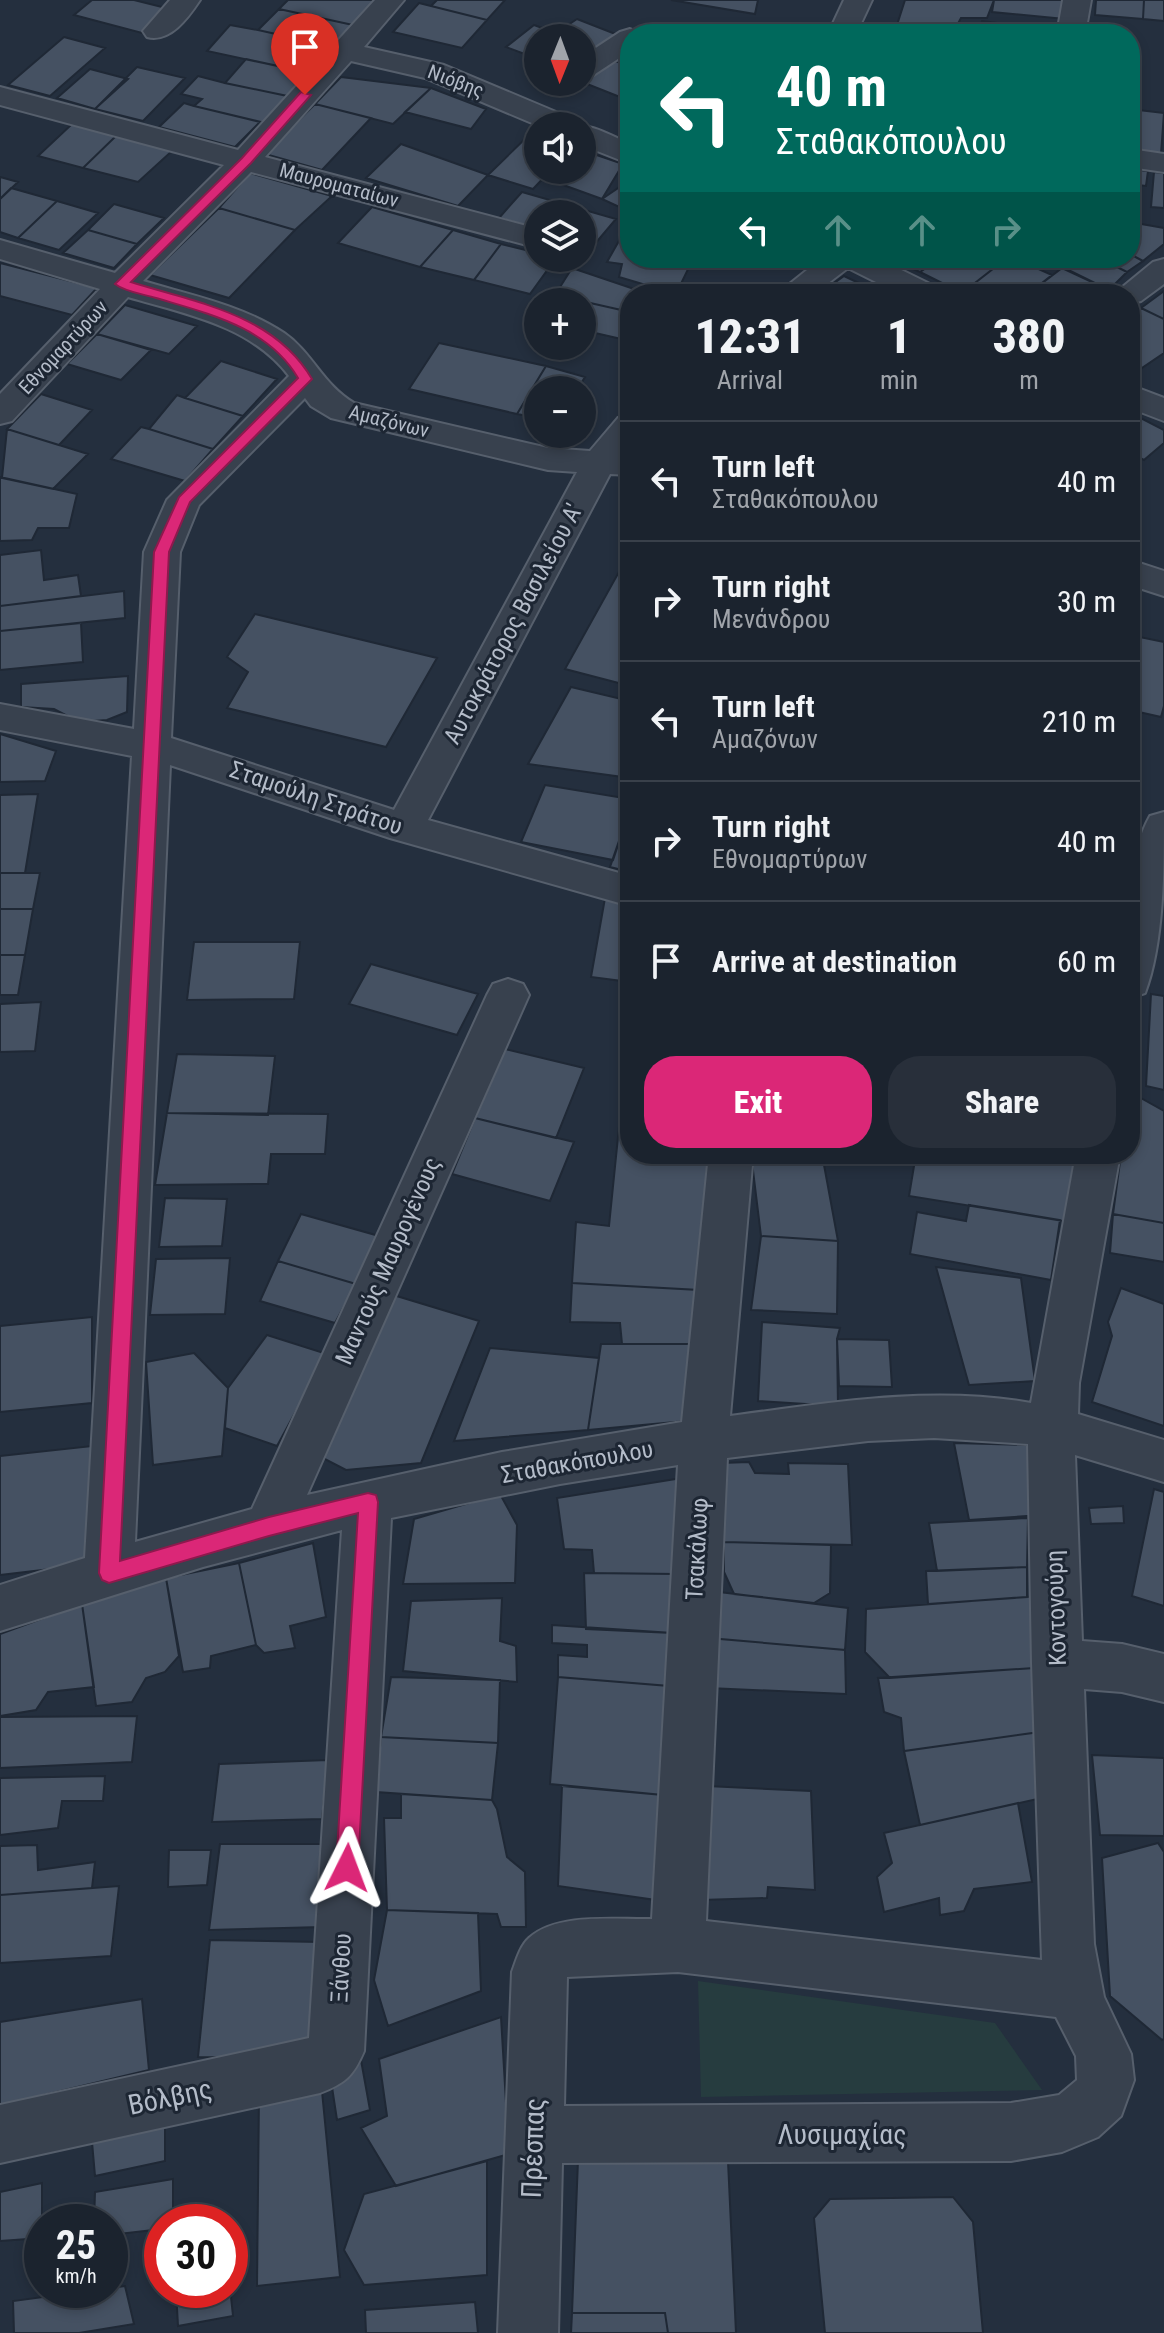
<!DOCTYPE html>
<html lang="en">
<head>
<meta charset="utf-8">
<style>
	:root { --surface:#1b232e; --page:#282f3a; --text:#f1f3f6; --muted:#a0a4aa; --line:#39404a; --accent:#db2777 }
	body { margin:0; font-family:"Roboto Condensed",sans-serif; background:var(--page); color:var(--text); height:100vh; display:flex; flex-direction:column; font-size:30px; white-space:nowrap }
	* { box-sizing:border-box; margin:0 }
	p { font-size:26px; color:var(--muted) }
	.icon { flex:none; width:44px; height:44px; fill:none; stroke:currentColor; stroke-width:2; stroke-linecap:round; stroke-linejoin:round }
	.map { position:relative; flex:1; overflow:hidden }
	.side { position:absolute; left:620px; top:284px; width:520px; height:880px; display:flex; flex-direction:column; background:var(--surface); border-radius:32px; box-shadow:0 4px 12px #0003,0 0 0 2px var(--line) }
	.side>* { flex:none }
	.hud { position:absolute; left:620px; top:24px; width:520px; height:244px; border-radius:32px; box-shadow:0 4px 12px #0003,0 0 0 2px var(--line); background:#00695c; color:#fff; overflow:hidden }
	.needle { width:52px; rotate:181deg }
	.buttons { position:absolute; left:524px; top:24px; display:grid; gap:16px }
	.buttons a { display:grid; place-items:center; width:72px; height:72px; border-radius:50%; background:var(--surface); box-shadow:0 4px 12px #0003,0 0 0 2px var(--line); font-size:40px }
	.speed { position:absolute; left:24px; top:2204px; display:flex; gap:16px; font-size:40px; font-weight:700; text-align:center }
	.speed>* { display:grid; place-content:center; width:104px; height:104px; border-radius:50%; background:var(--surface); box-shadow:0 4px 12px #0003,0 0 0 2px var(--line); line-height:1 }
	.speed small { font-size:20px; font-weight:400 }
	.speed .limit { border:12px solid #d22; background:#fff; color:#111 }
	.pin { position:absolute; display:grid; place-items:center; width:68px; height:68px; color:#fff; margin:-82px -34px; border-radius:50% 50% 50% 0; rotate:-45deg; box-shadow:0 0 8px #0007 }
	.pin .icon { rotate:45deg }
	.me { position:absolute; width:88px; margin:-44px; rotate:3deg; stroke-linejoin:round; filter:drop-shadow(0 0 6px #0008) }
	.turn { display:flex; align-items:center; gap:28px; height:168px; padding:0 24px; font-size:36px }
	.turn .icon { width:104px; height:104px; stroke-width:2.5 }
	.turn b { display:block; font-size:56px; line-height:68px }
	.lanes { display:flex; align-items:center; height:76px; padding:0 24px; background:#0003; justify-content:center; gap:40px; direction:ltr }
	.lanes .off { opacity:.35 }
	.eta { display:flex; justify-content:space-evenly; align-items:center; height:136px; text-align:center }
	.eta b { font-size:48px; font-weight:800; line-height:56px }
	.button { display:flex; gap:16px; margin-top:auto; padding:16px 24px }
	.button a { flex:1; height:92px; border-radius:32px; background:var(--accent); color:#fff; font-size:32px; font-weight:800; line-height:92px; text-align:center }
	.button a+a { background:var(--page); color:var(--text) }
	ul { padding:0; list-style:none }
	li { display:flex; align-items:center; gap:24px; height:120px; padding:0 24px; border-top:2px solid var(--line) }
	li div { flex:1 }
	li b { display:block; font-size:30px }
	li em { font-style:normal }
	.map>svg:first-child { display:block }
	.green { fill:#263c3f }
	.building { fill:#455162; stroke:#1f2835; stroke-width:2 }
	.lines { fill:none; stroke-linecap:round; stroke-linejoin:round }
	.minor-casing { stroke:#565f6c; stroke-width:4 }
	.minor { fill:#38414e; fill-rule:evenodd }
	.route { fill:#db2777; stroke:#8e194d; stroke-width:2 }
	.labels { text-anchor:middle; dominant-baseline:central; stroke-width:6; stroke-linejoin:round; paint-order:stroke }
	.far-street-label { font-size:20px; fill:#b4bcc9; stroke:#1d2633 }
	.street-label { font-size:24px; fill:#b4bcc9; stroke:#1d2633 }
	.near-street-label { font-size:28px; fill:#b4bcc9; stroke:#1d2633 }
</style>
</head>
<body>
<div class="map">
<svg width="1164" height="2333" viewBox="0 0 1164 2333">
	<rect width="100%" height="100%" fill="#242f3e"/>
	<path class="green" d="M698,1981l297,42 47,67 -341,7z"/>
	<path class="building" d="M92,0h42l36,9 -28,24 -68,-18z
		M288,0h88l-23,25 -74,-16z
		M437,0h68l-18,20 -56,-14z
		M671,0h87l-3,14z
		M905,0h89l-7,18h-26l-7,13 -57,-6z
		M994,0h73l-2,19 -73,-7z
		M1096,0h48l-1,19 -48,-4z
		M1144,0h20v21l-21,-2z
		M419,3l68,17 -25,28 -69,-16z
		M279,9l74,16 -19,22 -76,-17z
		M577,19l41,16 -21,14 -15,-5v-6h-14l-12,-5z
		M982,21l76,10 -1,3h-79z
		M671,23l41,9 -58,2z
		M905,24l49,7 -1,3h-52z
		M230,25l28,5 76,17 -24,26 -103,-22z
		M534,25l22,8 12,5h-30v21l-32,-12z
		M738,25l62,8 -65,1z
		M64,37l41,11 -55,48 -42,-11z
		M1130,44l8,1 -3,24 -5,-1z
		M246,59l64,14 -18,24 -67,-14z
		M613,60l17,7v34l-48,-19z
		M137,67l48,11 -42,43 -48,-12z
		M90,69l38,10 -33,30 -38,-11z
		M198,76l27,7 67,14 -23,27 -75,-18 8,-7 -21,-5z
		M341,77l90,11 -38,36 -78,-20z
		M431,88l55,21 -15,20 -66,-17z
		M184,103l10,3 66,16 -25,25 -76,-20z
		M315,104l56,14 -49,52 -57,-16z
		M1130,109l34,4 -3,41 -31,-4z
		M72,124l45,11 -34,33 -45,-12z
		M530,134l8,2v34h13l-18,19 -45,-14z
		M117,135l55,16 -34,31 -55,-14z
		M401,144l87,31 -30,31 -92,-28z
		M582,150l41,14 -21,35 -58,-21 7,-8h31z
		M1130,169l18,2 -2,15 -16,-2z
		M1154,172l10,1v35l-13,-1z
		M250,173l82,23 -37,34 -76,-22z
		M0,177l18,5 -18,17z
		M630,180v32l-28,-13z
		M11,188l46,13 -39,37 -18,-6v-33z
		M522,192l94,27 -22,26 -12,-4v-27h-44v15l-39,-11z
		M57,201l41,12 -39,37 -41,-12z
		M114,204l50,14 -27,26 -49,-14z
		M372,207l81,23 -33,37 -82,-24z
		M219,208l76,22 -66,68 -79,-23z
		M1130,222l34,6v16l-21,17 -13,-7z
		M88,230l49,14 -23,24 -51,-15z
		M453,230l48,14 -27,36 -54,-13z
		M620,239l10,3v16l63,1 -17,35 -57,-17 3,-13 -15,-2z
		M501,244l37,9v5h18l-26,36 -56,-14z
		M1130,254l13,7 -16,11 -28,-14h31z
		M719,258h35l-13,10z
		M889,258h51l-20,14z
		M940,258h55l8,3 -41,32 -42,-21z
		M1007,258h7l38,17 -24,19 -66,-1z
		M1044,258h55l28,14 -18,18z
		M0,263l97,25 -25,27 -72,-19z
		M572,268l77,26h-19v18l-75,-17z
		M1062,268l47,22 -6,4h-75z
		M844,276l38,18h-63z
		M1164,291v28l-23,-11z
		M555,295l75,17v29l-48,-11v-28h-32z
		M125,305l72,21 -28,28 -72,-20z
		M1141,308l23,11v34l-34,23v-60z
		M97,334l54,16 -30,30 -54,-16z
		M439,343l107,23 -29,48 -108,-25z
		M221,361l56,18 -34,37 -58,-18z
		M546,366l39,11 -8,13h-39v28l-21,-4z
		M41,394l51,16 -33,35 -52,-16z
		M177,395l8,3 58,18 -30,33 -64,-20z
		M1131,413l33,17v13l-20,17 -14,-7z
		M141,427l8,2 64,20 -28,32 -74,-22z
		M7,429l52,16 29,9 -35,35 -51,-11z
		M0,477l77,17 -8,34h-31l-6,12 -32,1z
		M41,550l3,30 34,-5 3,21 -81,10v-51z
		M630,552v134l-65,-17z
		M124,591l1,27 -125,13v-25z
		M255,614l182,44 -51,89 -159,-39 21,-36 -21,-15z
		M81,623l2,39 -83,8v-39z
		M1130,635l34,7v64l-3,11 -31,-7z
		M128,676l-1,36 -20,8 -28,2 -25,-13 -33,-2v-23z
		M571,687l59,14v77l-102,-14z
		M0,734l56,17 -11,30 -45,1z
		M545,785l85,14v10l-17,51 -92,-18z
		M38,794l-13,79h-25v-78z
		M630,809v63l-20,-5z
		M0,873h40l-7,36h-33z
		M605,898l25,6v78l-39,-5z
		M0,909h33l-8,46h-25z
		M194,942h106l-6,57 -107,1z
		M0,955h25l-7,40h-18z
		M371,964l107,30 -21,41 -108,-31z
		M1151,994l13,2v94l-18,-4z
		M41,1002l-6,49 -35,1v-48z
		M505,1049l79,19 -28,70 -81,-20z
		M177,1054l98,2 -7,59 -101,-2z
		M1130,1092l34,19v112l-51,-9 8,-60h9z
		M167,1113l161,1 -3,40h-54l-3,30 -113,1z
		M475,1118l99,24 -24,59 -98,-27z
		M619,1127l11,1v26h78l-9,136 -127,-7 4,-61 33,4z
		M751,1154h71l16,87 -77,-5z
		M916,1154h161l-7,68 -161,-26z
		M165,1198l62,1 -5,47 -63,1z
		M969,1205l91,15 -9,60 -141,-26 7,-42 49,9z
		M301,1214l78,22 -23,48 -78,-23z
		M1113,1214l51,9v39l-54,-9z
		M761,1236l77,5 -1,73 -86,-4z
		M230,1258l-5,56 -75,1 6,-56z
		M278,1261l78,23 -21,39 -75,-22z
		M936,1267l85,11 14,103 -66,4z
		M572,1283l127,7 -5,54h-72l-2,-21 -50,-1z
		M1121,1288l43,16v122l-72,-24 20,-66 -4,-14z
		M390,1294l89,27 -58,142 -75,7 -29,-15z
		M92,1317v86l-92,9v-86z
		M762,1322l78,6 -3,11 1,67 -80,-5z
		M267,1335l60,19 -50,92 -52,-18 3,-40z
		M837,1339l52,1 3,47 -53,-1z
		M601,1344h93l-8,77 -98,9z
		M490,1348l109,10 -11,72 -134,11z
		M194,1353l34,35 -6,68 -69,9 -7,-103z
		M954,1443l78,2 10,70 -73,5z
		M92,1446l1,118 -93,11v-119z
		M749,1462l6,11 34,1 -1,-11 60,1 4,81 -128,-3 -3,-79z
		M682,1478l-6,96 -82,-1 -2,-23 -28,-1 -7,-51z
		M1154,1489l10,3v114l-32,-10z
		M500,1494l17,31 -2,58 -112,1 11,-65z
		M1123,1506l1,17 -33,1 -2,-16z
		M1028,1518l-1,49 -90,4 -8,-48z
		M724,1542l107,3 -1,48 -16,10 -80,-9 -10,-22z
		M313,1543l13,74 -36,9 5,22 -31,5 -8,-8 -17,-82z
		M239,1563l17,82 -45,11 -1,12 -27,4 -17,-94z
		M1027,1567v30l-99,7 -2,-33z
		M584,1573l92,1 -4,59 -86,-4z
		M166,1578l13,78 -14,16 -19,6 -14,24 -36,4 -14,-102z
		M711,1591l137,17 -3,42 -136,-12z
		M1039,1596l-5,72 -144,10 -25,-26 1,-43z
		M502,1598l-2,43 16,5 1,36 -114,-11 8,-70z
		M82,1604l12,83 -46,5 -12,18 -36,6v-82z
		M552,1625l120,8 -3,53 -111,-9v-22l29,2v-12l-35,-2z
		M709,1638l136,12 1,44 -138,-6z
		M1034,1668l6,64 -136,19 -3,-33 -17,-6 -6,-34z
		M391,1677l109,3 -2,63 -117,-6z
		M558,1677l111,9 -6,109 -113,-11z
		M137,1716l-5,46 -132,6v-51z
		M1040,1732l2,66 -122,27 -16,-74z
		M381,1737l117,6 -6,57 -116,-8z
		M1092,1755l72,3v78l-64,-1z
		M328,1760l-6,59 -110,3 7,-58z
		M105,1776l-2,25h-41l-4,27 -58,7v-57z
		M562,1786l101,9 -7,105 -98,-14z
		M707,1786l104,5 4,99 -47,-3 -1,11 -66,2z
		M401,1794l91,6 5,9 10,48 18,15 1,55h-25l-4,-13 -110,-4 -3,-92h17z
		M1018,1803l14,79 -58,7 -10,22 -24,4 -1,-17 -55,14 -7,-35 15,-14 -8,-30z
		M1158,1843l6,9v187l-2,1 -52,-44 -8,-138z
		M220,1844h108l-5,83 -114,3z
		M37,1845l1,25 57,-8 -3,26 -92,7v-49z
		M169,1850h42l-4,35 -39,2z
		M119,1886l-8,70 -111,7v-68z
		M387,1910l91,3 3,78 -93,35 -14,-46z
		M210,1940l111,2 -5,116 -118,-1z
		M142,1999l7,71 -105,25 -14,12 -30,3v-88z
		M501,2017l8,137 -113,32 -35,-58 26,-12 -8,-57z
		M361,2060l9,50 -33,10 -7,-46z
		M321,2081l19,196 -83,9 2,-193z
		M165,2121v40l-70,15 -3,-34z
		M578,2160l150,1 8,172h-68l-3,-20h-93z
		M487,2161v114l-123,10 -20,-35 20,-56z
		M173,2179v43h-11v7l-52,6v-13h-16l1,-30z
		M42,2183v55l-42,3v-49z
		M953,2197l20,25 10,111h-158l-11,-115 16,-19z
		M125,2286l9,38 -55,9h-65l-1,-32z
		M230,2287l3,29 -55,10 -2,-36h54z
		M475,2302l3,31h-112l-1,-23z
		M572,2313h93l3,20h-97z"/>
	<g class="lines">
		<defs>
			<path id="minor" d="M170,0h30c-12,18 -30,43 -53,37l-4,-6z
				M375,0h29l-40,47 80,18 131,55 4,6c17,0 35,11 51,18v20l-48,-19v-19h-43l-114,-48 -74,-17 -86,96 273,72v19l-287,-76 -108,109c47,14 99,24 141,52 28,19 39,52 70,70l194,45 42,3 28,-33 12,-4v33l-5,6h5v22l-20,-1 -182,346 202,56v30l-240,-68 -220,-73 -35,777 117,-33 235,-514 6,-11 15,-5 15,5 6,11 -222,500 195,-43 180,-30 27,-268h44l-23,262c98,-13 203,-31 301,-13l45,-249h44l-41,229 -1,31 86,26v42l-89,-27 7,186 40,3 42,10v48l-42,-10 -38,-3 10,255 10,53 27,57 3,26 -13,36 -23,21 -36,15 -51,9 -449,2 -4,170h-60l14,-361c4,-11 8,-26 17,-34 29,-26 87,-18 123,-19l26,-454 -118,19 -169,34 -27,533c-11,26 -19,32 -44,42l-320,70v-58l309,-67 33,-508 -139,37 -203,64v-46l85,-27 47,-802 -132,-26v-26l134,25 10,-177 23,-52 122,-124c-39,-51 -104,-62 -161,-79l-116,124 -12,3v-30l100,-105 -100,-30v-19l115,33 109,-108 -224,-60v-18l238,63zM305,398l6,8 20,12 217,52 29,2 -183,338 -223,-72 9,-186 19,-47zM934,1438l94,6 4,219 10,297 -336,-39 21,-463 141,-17zM678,1972l378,45 20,39 1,24 -18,15 -48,8 -447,3 3,-129z
				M844,0h28l-16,34h-28z
				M1063,0h28l-6,34h-28z
				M630,29l12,5h-12v17l-38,25 -10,3v-22l38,-25z
				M1130,149l34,5v18l-34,-5z
				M822,258h55l59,29 5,7h-41l-52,-26 -34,26h-37z
				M1164,259v25l-23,17 -11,3v-10h-16l39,-32z
				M1130,385l34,13v23l-34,-13z
				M1130,560l34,11v25l-34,-11z
				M1164,812c0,56 0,131 -19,181l-15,5c0,-56 -8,-133 20,-182z"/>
		</defs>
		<use href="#minor" class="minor-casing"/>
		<use href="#minor" class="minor"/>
	</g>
	<path class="route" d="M301,92l10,3 -60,68 -120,119c66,21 143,32 181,97l-122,123 -21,50 -49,1009 149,-44 99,-24 8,2 2,7 -20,366 -3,8 -8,3 -8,-3 -3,-8 22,-355 -89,23 -160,47 -7,-3 -3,-7 55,-1021 25,-55 119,-119c-30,-51 -89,-64 -142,-80 -13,-4 -31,-6 -41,-14l127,-126z"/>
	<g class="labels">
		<g class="far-street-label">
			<text transform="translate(456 81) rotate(21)">Νιόβης</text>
			<text transform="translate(339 185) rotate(15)">Μαυροματαίων</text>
			<text transform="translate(63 347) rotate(-47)">Εθνομαρτύρων</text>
			<text transform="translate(389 421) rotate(14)">Αμαζόνων</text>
		</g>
		<g class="street-label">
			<text transform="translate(513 624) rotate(-62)">Αυτοκράτορος Βασιλείου A'</text>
			<text transform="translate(316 798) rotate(19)">Σταμούλη Στράτου</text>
			<text transform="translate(388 1261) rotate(-66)">Μαντούς Μαυρογένους</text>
			<text transform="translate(577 1462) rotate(-10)">Σταθακόπουλου</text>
			<text transform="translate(697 1549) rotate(-87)">Τσακάλωφ</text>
			<text transform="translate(1056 1608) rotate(-92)">Κοντογούρη</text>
			<text transform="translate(341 1968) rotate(-87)">Ξάνθου</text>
		</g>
		<g class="near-street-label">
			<text transform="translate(170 2097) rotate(-12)">Βόλβης</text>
			<text x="842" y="2134">Λυσιμαχίας</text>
			<text transform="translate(533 2148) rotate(-88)">Πρέσπας</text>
		</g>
	</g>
</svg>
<div class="buttons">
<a><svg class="needle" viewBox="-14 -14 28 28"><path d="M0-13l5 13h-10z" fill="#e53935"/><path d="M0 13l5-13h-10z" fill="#a0a4aa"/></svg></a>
<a><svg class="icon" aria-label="sound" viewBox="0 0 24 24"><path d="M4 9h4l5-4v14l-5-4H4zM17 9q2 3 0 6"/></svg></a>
<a><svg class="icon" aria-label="layers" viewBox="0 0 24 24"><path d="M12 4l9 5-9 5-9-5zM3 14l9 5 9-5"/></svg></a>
<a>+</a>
<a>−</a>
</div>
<div class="speed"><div>25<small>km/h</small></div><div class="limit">30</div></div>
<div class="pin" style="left:305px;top:95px;background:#d93025"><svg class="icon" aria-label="arrive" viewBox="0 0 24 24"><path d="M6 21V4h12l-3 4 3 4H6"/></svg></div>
<svg class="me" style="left:347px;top:1868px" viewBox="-20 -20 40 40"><path d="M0-17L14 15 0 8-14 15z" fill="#db2777" stroke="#fff" stroke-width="4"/></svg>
<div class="hud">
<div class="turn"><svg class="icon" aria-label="left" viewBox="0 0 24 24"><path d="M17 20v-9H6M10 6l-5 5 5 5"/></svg><div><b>40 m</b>Σταθακόπουλου</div></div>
<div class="lanes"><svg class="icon" aria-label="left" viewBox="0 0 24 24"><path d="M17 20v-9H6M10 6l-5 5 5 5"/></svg><svg class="icon off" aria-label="ahead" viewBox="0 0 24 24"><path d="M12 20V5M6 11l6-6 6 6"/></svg><svg class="icon off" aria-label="ahead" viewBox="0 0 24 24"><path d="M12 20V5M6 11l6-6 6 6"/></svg><svg class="icon off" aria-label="right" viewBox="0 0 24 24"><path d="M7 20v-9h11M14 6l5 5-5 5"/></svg></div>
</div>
<section class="side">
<div class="eta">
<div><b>12:31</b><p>Arrival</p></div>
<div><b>1</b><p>min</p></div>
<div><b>380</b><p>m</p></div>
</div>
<ul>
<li><svg class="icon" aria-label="left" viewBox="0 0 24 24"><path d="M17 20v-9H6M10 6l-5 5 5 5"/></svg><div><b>Turn left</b><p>Σταθακόπουλου</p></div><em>40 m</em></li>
<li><svg class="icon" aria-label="right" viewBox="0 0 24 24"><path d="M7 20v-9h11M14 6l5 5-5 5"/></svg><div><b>Turn right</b><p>Μενάνδρου</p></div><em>30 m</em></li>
<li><svg class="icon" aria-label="left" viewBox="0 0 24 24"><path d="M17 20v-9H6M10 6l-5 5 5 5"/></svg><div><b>Turn left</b><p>Αμαζόνων</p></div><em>210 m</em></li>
<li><svg class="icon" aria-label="right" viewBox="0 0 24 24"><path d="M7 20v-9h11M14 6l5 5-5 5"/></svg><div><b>Turn right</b><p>Εθνομαρτύρων</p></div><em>40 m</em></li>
<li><svg class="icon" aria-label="arrive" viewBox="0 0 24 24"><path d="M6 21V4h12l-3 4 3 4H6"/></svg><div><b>Arrive at destination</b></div><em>60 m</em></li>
</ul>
<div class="button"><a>Exit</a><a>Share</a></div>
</section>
</div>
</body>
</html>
